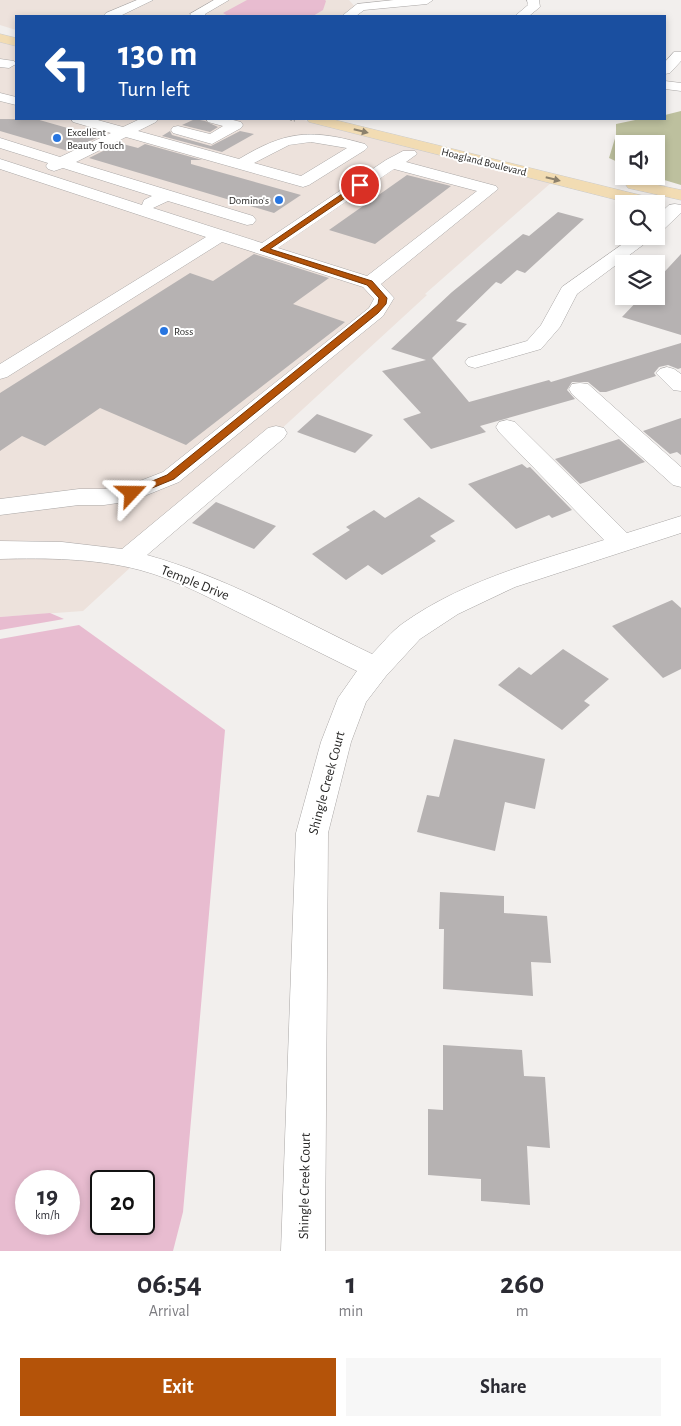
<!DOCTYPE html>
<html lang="en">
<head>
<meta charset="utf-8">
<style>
	:root { --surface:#fff; --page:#f7f7f7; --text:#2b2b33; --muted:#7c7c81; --accent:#b45309 }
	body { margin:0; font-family:"Alegreya Sans",sans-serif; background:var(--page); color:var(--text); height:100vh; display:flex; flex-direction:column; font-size:19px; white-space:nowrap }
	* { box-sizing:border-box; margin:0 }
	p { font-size:16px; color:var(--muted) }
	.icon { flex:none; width:28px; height:28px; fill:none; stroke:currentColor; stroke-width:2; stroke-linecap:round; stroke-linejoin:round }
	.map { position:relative; height:1251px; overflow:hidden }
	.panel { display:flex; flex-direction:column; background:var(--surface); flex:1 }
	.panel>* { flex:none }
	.top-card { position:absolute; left:15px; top:15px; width:651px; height:105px; border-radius:0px; box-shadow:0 2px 8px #0003; background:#1a4fa0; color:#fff; overflow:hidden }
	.controls { position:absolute; left:615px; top:135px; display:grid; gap:10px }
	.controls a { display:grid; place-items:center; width:50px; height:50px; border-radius:0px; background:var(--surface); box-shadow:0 2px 8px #0003; font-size:25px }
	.speed { position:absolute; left:15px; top:1170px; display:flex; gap:10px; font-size:25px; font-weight:700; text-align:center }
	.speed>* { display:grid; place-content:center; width:65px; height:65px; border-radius:50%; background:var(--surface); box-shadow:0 2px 8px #0003; line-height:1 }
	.speed small { font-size:12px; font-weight:400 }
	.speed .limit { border:2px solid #111; border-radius:8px; background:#fff; color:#111 }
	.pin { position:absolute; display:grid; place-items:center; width:42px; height:42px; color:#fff; margin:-21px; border:2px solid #fff; border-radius:50%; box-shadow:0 1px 5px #0007 }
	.me { position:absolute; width:55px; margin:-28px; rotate:67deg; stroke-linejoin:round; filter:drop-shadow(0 0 4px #0008) }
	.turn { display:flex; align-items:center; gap:18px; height:105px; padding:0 20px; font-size:22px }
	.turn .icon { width:65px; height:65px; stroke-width:2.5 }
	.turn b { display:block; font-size:35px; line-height:42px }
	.eta { display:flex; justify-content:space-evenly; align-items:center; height:85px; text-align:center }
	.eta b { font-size:30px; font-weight:700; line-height:35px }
	.button { display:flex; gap:10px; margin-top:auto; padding:10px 20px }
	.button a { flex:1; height:58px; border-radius:0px; background:var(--accent); color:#fff; font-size:20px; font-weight:700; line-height:58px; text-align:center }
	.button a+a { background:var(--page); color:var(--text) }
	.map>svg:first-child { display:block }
	.built { fill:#ede2dc }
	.green { fill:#bdc09e }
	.water { fill:#e8bcd0; fill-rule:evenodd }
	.building { fill:#b6b2b2 }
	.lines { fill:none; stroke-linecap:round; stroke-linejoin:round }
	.minor-casing { stroke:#aaa7a6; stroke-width:1 }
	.major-casing { stroke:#cbcbcb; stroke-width:1 }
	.path { stroke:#9c9a98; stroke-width:1; stroke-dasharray:2 2; stroke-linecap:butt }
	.minor { fill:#fff; fill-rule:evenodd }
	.major { fill:#f2dcb3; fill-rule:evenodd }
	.oneway { fill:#8c816c }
	.route { fill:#b45309; stroke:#753606 }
	.poi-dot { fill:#2775e0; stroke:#fff; stroke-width:2 }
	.labels { text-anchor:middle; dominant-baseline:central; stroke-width:4; stroke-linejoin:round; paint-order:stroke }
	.far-poi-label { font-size:11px; fill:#272625; stroke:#fff; text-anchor:start }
	.far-street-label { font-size:11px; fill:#272625; stroke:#fff }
	.street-label { font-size:14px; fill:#272625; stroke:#fff }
</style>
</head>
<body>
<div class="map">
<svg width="681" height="1251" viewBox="0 0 681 1251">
	<rect width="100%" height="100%" fill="#f2efed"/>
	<path class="built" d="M0,0h349l7,8 -15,8h-325v14l-16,-5z
		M0,41l16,4v74h284l252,63 -127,112 2,1 -344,316 -83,6z"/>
	<path class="green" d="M681,111v74l-30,-9h5v-32h-32v21l-15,-7 7,-23v-11l24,-5h25v-4z"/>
	<path class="water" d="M247,0h78l1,1 -3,9 -10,6h-85l-5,-3z
		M50,613l14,6 -64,11v-13z
		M79,625l146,105 -42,482 -10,39h-173v-612zM26,1181h43v43h-43zM101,1181h43v43h-43z"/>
	<path class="building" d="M0,119h36l63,18 -31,14 -68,-20z
		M195,119l10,2 13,6 -8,5 -28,-7z
		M170,131l2,4 39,11 29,-15 14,3 -32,18 -60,-16z
		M119,143l19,5 7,-4 57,16h-11v4l110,31 -27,18 -185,-55z
		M407,175l44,11 -76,58 -46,-14z
		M558,212l26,7 -59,54 -8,-3 -16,14 -5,-2 -40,39 11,3 -35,34 37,44 80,-22 2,2 130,-39v25l-3,1 -10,-4 -9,2 -5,6 2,3 -50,16h-6l-12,-10h-16l-5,8 8,9 -95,27 6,6 -55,17 -28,-30 18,-6 -39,-42 44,-11 -35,-11 61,-57 71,-58 6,2z
		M254,254l75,24 -36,26 52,18 -159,123 -86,-37 -55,38 -23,-10 -22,15v-58l190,-120 23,8z
		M681,254v81l-59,-18 20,-21h14v-15z
		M317,414l56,21 -18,18 -58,-21z
		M681,418v37l-4,-3 -7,2 -27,-23z
		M619,439l26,23 -65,22 -25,-25z
		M522,464l5,4 3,-1 42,43 -20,8 -3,-3 -33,14 -48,-45z
		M419,497l36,24 -25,15 6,5 -54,34 -14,-10 -22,15 -34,-26 38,-24 -4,-3 28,-17 11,8z
		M216,502l60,24 -22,23 -62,-26z
		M672,600l9,8v61l-18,9 -51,-52z
		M563,649l46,30 -25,22 6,4 -28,25 -64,-45 21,-18 12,8z
		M454,739l91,20 -10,50 -30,-7 -10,49 -78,-19 10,-37 12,2z
		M440,892l64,4v17l43,3 4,47 -20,-1 2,34 -90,-7 1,-60h-5z
		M443,1045l79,5 2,26 21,1 5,71 -23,-2 3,59 -49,-4v-22l-53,-4v-66l15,1z"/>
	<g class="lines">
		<defs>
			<path id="minor" d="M137,0h16l-33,16h-16l2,-3z
				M214,0h15l-24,14 1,2h-14l-2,-2z
				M394,0h39l-6,4 -63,6 -8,6h-14l15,-12z
				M527,0h12l1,7 -11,9h-14l13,-11z
				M674,52h7v9l-11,12 -5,1v-12z
				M0,59l14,2 2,3 -7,4 -9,-1z
				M665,81l16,2v8l-16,-2z
				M0,93l16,4v8l-16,-4z
				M71,119h23l29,8 17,-8h18l-2,3 -18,9 101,28c48,-29 73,-30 126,-15l3,3 -3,3 -56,35 -6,2 -177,-50 -50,25 177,54 3,4 -3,4 -6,1 -79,-24 -15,7 109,35 124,-83 17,-9h12l2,3 -11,8 90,24 2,3 -117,95 13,14 -11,18 -204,166 -47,19 -28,4h-25l-79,10v-16l79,-10h25l23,-3 36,-14 206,-164 5,-9 -11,-12 -141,-45 -215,135 -7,2v-15l206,-127 -206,-68v-10l142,46 2,-5 8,-4 -89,-28 -9,3 -6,-2 -2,-3 2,-3 -48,-15v-10l60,19 51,-24 -38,-11zM311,142l36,6 -46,28 -47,-13 35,-18zM394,169l83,22 -110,85 -89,-28z
				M206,119h23l12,3 2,3 -2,3 -29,16 -39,-11 -2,-3 2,-3 5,-1 32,8 13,-8 -15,-4z
				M675,204l6,1v8l-19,18 -6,1v-15l13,-12z
				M634,236h21l-78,58 -17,33 -19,22 -66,19 -7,-2 -3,-4 3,-4 59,-17 14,-16 21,-38z
				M667,367l7,2 7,5v17l-8,-1 -17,-17 4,-4z
				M580,383l8,1 93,83v20l-8,-2 -101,-91 -3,-5 3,-5z
				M507,420l8,2 112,111 54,-17v17l-166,54 -57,27 -38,25 -34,37 -20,26 -15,40 -23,91 -3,418h-44l15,-418 25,-91 17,-44 19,-27c-36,-18 -73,-36 -109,-54 -35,-17 -70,-37 -108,-47 -46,-12 -93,-12 -140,-11v-18l62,1 60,7 146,-121 8,-2 8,2 3,5 -3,5 -137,117c79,22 152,64 225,99 10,-10 19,-22 30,-30 60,-43 133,-62 202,-84l-105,-108 -3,-5 3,-5z"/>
			<path id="major" d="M0,34l16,4v8l-16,-4z
				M307,119h24l329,81 2,4 -6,4v-4h-23l-324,-82z
				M634,180l47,10v10l-53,-12 -2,-3 2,-3z"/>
		</defs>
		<use href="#minor" class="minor-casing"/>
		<use href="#major" class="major-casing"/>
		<path class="path" d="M286,119l9,2"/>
		<use href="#minor" class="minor"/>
		<use href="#major" class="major"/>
	</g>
	<defs><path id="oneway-solid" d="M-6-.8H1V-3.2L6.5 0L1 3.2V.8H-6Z" transform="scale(1.25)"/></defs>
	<g class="oneway">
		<use href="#oneway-solid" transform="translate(361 131) rotate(14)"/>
		<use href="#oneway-solid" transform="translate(553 179) rotate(14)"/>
	</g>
	<path class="route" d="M358,183l6,2 -94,64 102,32 15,17 -1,6 -8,9 -204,166 -39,16h-7v-4l39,-16 211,-171 1,-6 -12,-13 -107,-35z"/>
	<g class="poi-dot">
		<circle cx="57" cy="138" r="5"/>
		<circle cx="279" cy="200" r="5"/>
		<circle cx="164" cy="331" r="5"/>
	</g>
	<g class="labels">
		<g class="far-poi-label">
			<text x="67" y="132">Excellent<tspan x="67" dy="13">Beauty Touch</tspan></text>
			<text x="269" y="200" text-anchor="end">Domino's</text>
			<text x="174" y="331">Ross</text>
		</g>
		<g class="far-street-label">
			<text transform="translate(484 162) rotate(14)">Hoagland Boulevard</text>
		</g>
		<g class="street-label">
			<text transform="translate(195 583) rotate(22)">Temple Drive</text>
			<text transform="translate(327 783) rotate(-75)">Shingle Creek Court</text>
			<text transform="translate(305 1186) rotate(-89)">Shingle Creek Court</text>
		</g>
	</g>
</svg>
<div class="controls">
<a><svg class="icon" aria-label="sound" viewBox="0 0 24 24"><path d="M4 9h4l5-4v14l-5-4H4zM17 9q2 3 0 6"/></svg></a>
<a><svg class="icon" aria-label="search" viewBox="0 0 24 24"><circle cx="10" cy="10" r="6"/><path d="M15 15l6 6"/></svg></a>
<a><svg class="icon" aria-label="layers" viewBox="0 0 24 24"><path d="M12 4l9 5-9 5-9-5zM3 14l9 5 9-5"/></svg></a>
</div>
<div class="speed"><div>19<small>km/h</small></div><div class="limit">20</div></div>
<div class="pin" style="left:360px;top:185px;background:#d93025"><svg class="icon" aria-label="arrive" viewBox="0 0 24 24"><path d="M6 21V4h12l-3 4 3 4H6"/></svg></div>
<svg class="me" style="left:132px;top:493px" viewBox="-20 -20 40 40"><path d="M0-17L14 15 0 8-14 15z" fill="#b45309" stroke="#fff" stroke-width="4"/></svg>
<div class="top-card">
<div class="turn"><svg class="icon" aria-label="left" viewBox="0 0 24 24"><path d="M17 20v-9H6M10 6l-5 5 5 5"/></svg><div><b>130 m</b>Turn left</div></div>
</div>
</div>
<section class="panel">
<div class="eta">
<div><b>06:54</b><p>Arrival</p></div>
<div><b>1</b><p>min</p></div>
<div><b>260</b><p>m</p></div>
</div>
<div class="button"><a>Exit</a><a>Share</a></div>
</section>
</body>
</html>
